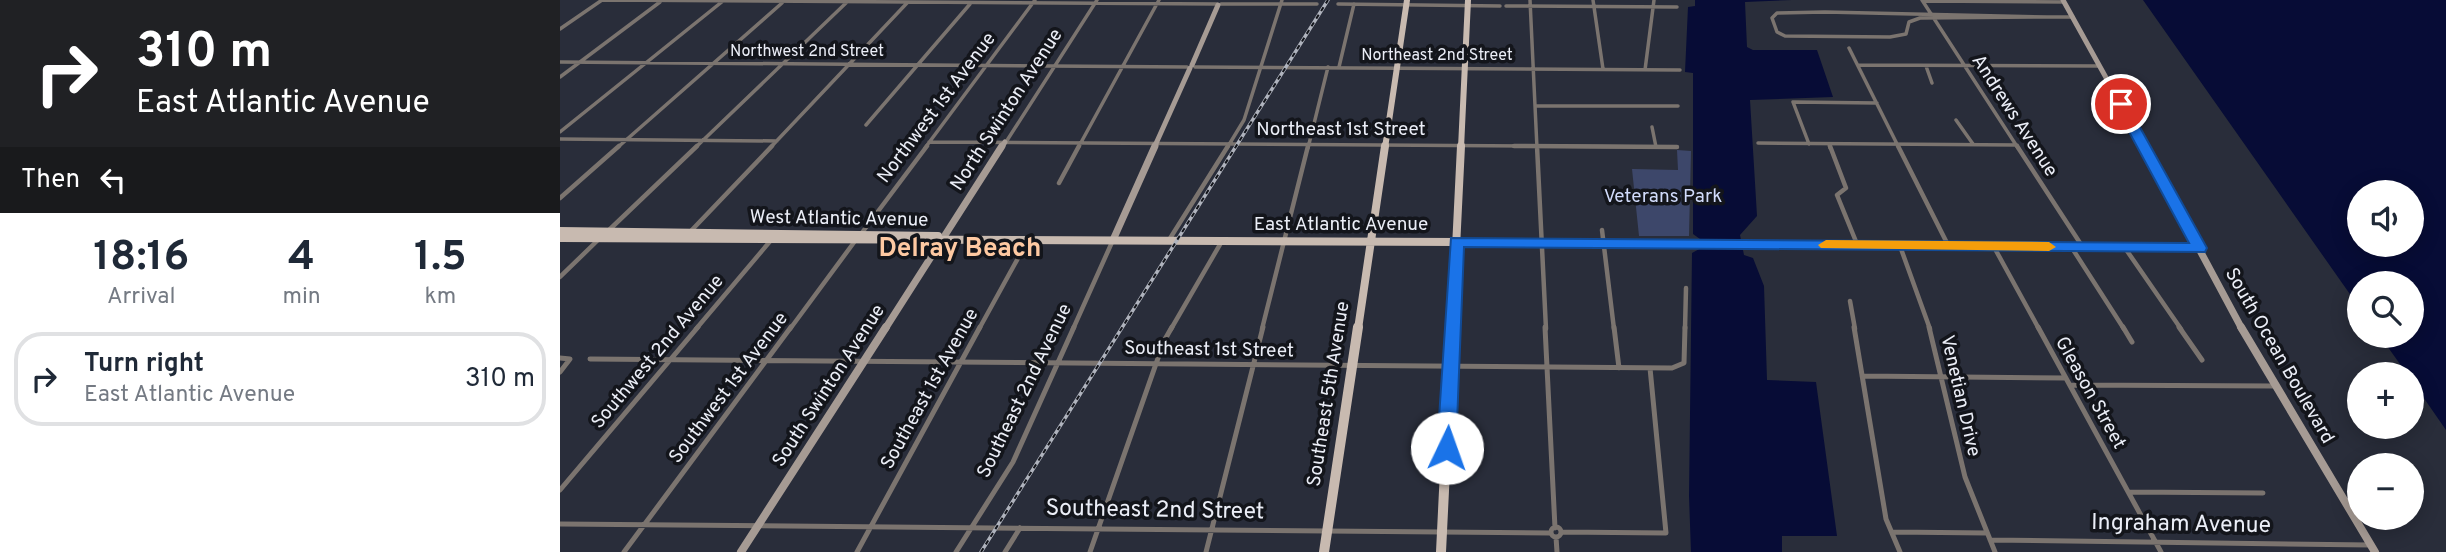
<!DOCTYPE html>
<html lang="en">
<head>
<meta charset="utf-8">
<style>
	:root { --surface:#fff; --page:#f2f2f3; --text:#1f2937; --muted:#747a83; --line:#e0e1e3 }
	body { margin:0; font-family:Overpass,sans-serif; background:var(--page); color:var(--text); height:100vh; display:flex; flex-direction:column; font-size:26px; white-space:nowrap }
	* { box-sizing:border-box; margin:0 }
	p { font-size:23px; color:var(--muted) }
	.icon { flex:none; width:38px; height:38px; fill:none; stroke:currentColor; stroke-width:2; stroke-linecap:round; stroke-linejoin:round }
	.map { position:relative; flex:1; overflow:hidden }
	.sheet { display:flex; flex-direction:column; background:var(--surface); width:560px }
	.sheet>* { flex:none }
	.guide { background:#202124; color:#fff; overflow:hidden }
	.buttons { position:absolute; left:1787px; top:180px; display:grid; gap:14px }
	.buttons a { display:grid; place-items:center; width:77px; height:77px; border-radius:50%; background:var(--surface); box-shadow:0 4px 18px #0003; font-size:35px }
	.pin { position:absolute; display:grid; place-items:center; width:60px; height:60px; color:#fff; margin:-30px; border:4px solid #fff; border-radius:50%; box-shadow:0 2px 7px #0007 }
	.me { position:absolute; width:77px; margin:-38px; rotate:3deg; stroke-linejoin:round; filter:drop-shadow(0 0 5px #0008) }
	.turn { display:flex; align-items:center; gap:24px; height:147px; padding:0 21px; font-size:32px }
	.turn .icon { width:91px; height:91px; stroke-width:2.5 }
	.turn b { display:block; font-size:49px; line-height:60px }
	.then { display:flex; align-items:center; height:66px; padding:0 21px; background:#0003; gap:14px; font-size:26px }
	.eta { display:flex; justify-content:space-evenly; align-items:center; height:119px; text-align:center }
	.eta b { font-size:42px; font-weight:700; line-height:49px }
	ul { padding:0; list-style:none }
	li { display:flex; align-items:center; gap:21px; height:94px; margin:0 14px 10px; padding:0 7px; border:4px solid var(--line); border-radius:28px }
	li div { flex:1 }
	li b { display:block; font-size:26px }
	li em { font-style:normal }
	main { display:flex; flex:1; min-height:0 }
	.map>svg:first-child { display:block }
	.green { fill:#3d476a }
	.water { fill:#070c36; fill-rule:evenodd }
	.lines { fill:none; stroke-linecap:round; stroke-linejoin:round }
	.street-far2 { stroke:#7b746f; stroke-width:3.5 }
	.street-far1 { stroke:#7b746f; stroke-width:4.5 }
	.street { stroke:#7b746f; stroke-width:5 }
	.secondary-far2 { stroke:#a69b94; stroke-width:5 }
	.secondary-far1 { stroke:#a69b94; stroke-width:7 }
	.secondary { stroke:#a69b94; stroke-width:8 }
	.primary-far2 { stroke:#c8bab0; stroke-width:6 }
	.primary-far1 { stroke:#c8bab0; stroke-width:8 }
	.primary { stroke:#c8bab0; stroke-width:10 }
	.rail-casing { stroke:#afb3bd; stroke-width:3.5 }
	.rail { stroke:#13151b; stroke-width:2; stroke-dasharray:4.5; stroke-linecap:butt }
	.route { fill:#1a73e8; stroke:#114b97; stroke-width:2 }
	.slow { fill:#f59e0b }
	.labels { text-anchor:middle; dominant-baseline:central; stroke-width:7; stroke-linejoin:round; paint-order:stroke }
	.far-street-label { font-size:16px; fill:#ebeef7; stroke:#13151b }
	.street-label { font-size:19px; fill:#ebeef7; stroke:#13151b }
	.park-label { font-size:19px; fill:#d1dbfb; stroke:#13151b }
	.near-street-label { font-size:23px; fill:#ebeef7; stroke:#13151b }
	.district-label { font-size:26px; font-weight:bold; fill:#fec9a2; stroke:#13151b }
</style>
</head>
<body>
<main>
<section class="sheet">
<div class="guide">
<div class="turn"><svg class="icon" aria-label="right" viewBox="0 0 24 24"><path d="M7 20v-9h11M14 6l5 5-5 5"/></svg><div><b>310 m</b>East Atlantic Avenue</div></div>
<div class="then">Then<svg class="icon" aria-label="left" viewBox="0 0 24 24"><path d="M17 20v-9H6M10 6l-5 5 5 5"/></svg></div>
</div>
<div class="eta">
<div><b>18:16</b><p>Arrival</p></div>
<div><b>4</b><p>min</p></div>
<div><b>1.5</b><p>km</p></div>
</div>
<ul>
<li><svg class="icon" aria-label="right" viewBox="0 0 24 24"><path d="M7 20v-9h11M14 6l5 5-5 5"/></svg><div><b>Turn right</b><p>East Atlantic Avenue</p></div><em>310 m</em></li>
</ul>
</section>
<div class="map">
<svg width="1886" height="552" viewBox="0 0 1886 552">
	<rect width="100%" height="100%" fill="#292d3a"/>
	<path class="green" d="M1117,150l14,1 -2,85h-50l-7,-67 46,1z"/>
	<path class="water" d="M1135,0h97l-47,2 2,45 6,3h64l16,47 -83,3 7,116 -17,19 4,20 9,3 11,28 3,94 49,2 21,154h-55v16h-91l-2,-56 3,-243 9,-5 -1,-9 -7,-5v-161l-8,-1 3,-65 7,-1z
		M1583,0h303v430l-34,-49v-7h-5l-27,-38h32v-52h-53v23zM1799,192h53v53h-53z"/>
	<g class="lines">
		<path class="street-far2" d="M42,0l615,4
			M970,0l7,148
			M1033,0l10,69
			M1362,0l96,148
			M1364,1l140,1
			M661,4h96
			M778,4l162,2
			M946,6l171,1
			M1265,12l222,5 -127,1 -11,4 -3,12 -16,3 -105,-1 -8,-4 -5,-14 5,-5z
			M1487,17h26
			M0,29l42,-29
			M1289,48l50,100
			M0,62l627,5
			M1298,65l241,1
			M1366,66l6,17
			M635,67l485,3
			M779,67l15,-63
			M1085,70l9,-70
			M0,77l100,-75
			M975,106h143
			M1396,120l17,24
			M306,125l104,-121
			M1092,127l4,20
			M0,132l163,-131
			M0,139l217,2
			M369,142l748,5
			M446,142l91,-142
			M1198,143l259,2
			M1249,144l-16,-42 84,1
			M1269,144l1,4
			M57,148l165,-145
			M135,148l152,-146
			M210,148l137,-145
			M365,148l110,-148
			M518,148l81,-148
			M667,148l17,-28 38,-120
			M748,148l20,-81"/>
		<path class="street-far1" d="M954,146l163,1
			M977,146l9,183
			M1270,146l16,42 -9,7 20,49
			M1338,146l50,99
			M1457,146l65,100
			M499,183l20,-37
			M0,198l59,-52
			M1042,230l12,99
			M48,231l89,-85
			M129,233l83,-87
			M301,234l66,-88
			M609,240l59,-94
			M1340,246l30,83
			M1434,247l45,82
			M1512,248l52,81
			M1565,248l56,81
			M0,277l39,-38
			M1290,301l5,28
			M136,329l76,-90
			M230,329l65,-88
			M419,329l49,-89
			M513,329l40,-89
			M611,329l51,-88
			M702,329l46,-183
			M1125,329l1,-41"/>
		<path class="street" d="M985,327l10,201
			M1054,327l5,41
			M1294,327l32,192 14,33
			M1369,327l36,150 30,75
			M1478,327l123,225
			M1563,327l9,15
			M1619,327l23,33
			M0,358l10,1 -10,13
			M30,359l1082,9 12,-5 1,-36
			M1302,376l204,2
			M1510,385l205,1
			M0,490l138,-163
			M1569,492l134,1
			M0,524l990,9
			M991 532a5 5 0 1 1 10 0a5 5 0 1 1-10 0Z
			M1001,532l105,1 -16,-165
			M1333,532l94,1
			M996,537l1,15
			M1430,540l381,5
			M64,552l167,-225
			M297,552l123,-225
			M396,552l57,-90 61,-135
			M445,552l15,-24
			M530,552l74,-211 8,-14
			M646,552l57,-225"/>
		<path class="secondary-far2" d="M1503,0l82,148
			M632,65l26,-60
			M441,148l4,-6
			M594,148l36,-80"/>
		<path class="secondary-far1" d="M1584,146l98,183
			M553,240l42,-94
			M897,242l742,6
			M325,329l117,-183"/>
		<path class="secondary" d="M1681,327l134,225
			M181,552l145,-225"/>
		<path class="primary-far2" d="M825,148l22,-148
			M901,148l7,-148"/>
		<path class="primary-far1" d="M0,231l378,5
			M0,238l897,4
			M798,329l27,-183
			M892,329l9,-183"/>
		<path class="primary" d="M764,552l34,-225
			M881,552l11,-225"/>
		<defs>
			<path id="rail" d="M421,552l347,-552"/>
		</defs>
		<use href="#rail" class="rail-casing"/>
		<use href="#rail" class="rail"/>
	</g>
	<path class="route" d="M1561,100l6,4 80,144 -2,4 -741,-5 -8,201 -9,7 -10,-7 14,-210 738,5 -75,-139z"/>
	<path class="slow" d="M1266,240l223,2 7,5 -7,4 -228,-3 -3,-3z"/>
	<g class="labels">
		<g class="far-street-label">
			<text x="247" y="52">Northwest 2nd Street</text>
			<text x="877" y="56">Northeast 2nd Street</text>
		</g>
		<g class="street-label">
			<text transform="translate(377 108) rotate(-53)">Northwest 1st Avenue</text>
			<text transform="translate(447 110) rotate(-57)">North Swinton Avenue</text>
			<text transform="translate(1454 116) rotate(57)">Andrews Avenue</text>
			<text x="781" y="130">Northeast 1st Street</text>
			<text transform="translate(279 219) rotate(1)">West Atlantic Avenue</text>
			<text x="781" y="225">East Atlantic Avenue</text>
			<text transform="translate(649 350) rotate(1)">Southeast 1st Street</text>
			<text transform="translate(98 352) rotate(-50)">Southwest 2nd Avenue</text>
			<text transform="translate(1719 356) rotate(60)">South Ocean Boulevard</text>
			<text transform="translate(269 386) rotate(-57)">South Swinton Avenue</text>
			<text transform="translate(169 388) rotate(-53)">Southwest 1st Avenue</text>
			<text transform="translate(370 389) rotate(-61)">Southeast 1st Avenue</text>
			<text transform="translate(465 391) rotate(-64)">Southeast 2nd Avenue</text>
			<text transform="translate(1530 393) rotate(61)">Gleason Street</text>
			<text transform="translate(769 394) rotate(-81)">Southeast 5th Avenue</text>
			<text transform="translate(1400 396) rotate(77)">Venetian Drive</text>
		</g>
		<g class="park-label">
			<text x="1103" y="197">Veterans Park</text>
		</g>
		<g class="near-street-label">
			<text transform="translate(595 511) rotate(1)">Southeast 2nd Street</text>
			<text transform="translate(1621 525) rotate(1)">Ingraham Avenue</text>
		</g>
		<g class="district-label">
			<text x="400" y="249">Delray Beach</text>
		</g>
	</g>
</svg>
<div class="buttons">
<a><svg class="icon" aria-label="sound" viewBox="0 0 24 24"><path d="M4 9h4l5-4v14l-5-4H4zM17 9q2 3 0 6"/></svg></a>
<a><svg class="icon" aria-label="search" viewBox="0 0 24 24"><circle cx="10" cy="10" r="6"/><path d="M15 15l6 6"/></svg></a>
<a>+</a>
<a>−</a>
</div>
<div class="pin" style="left:1561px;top:104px;background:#d93025"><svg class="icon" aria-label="arrive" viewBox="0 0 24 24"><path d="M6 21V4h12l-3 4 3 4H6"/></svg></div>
<svg class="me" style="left:887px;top:448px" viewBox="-20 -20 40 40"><circle r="19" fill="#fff"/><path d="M0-13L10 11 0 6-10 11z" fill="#1a73e8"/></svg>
</div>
</main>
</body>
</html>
